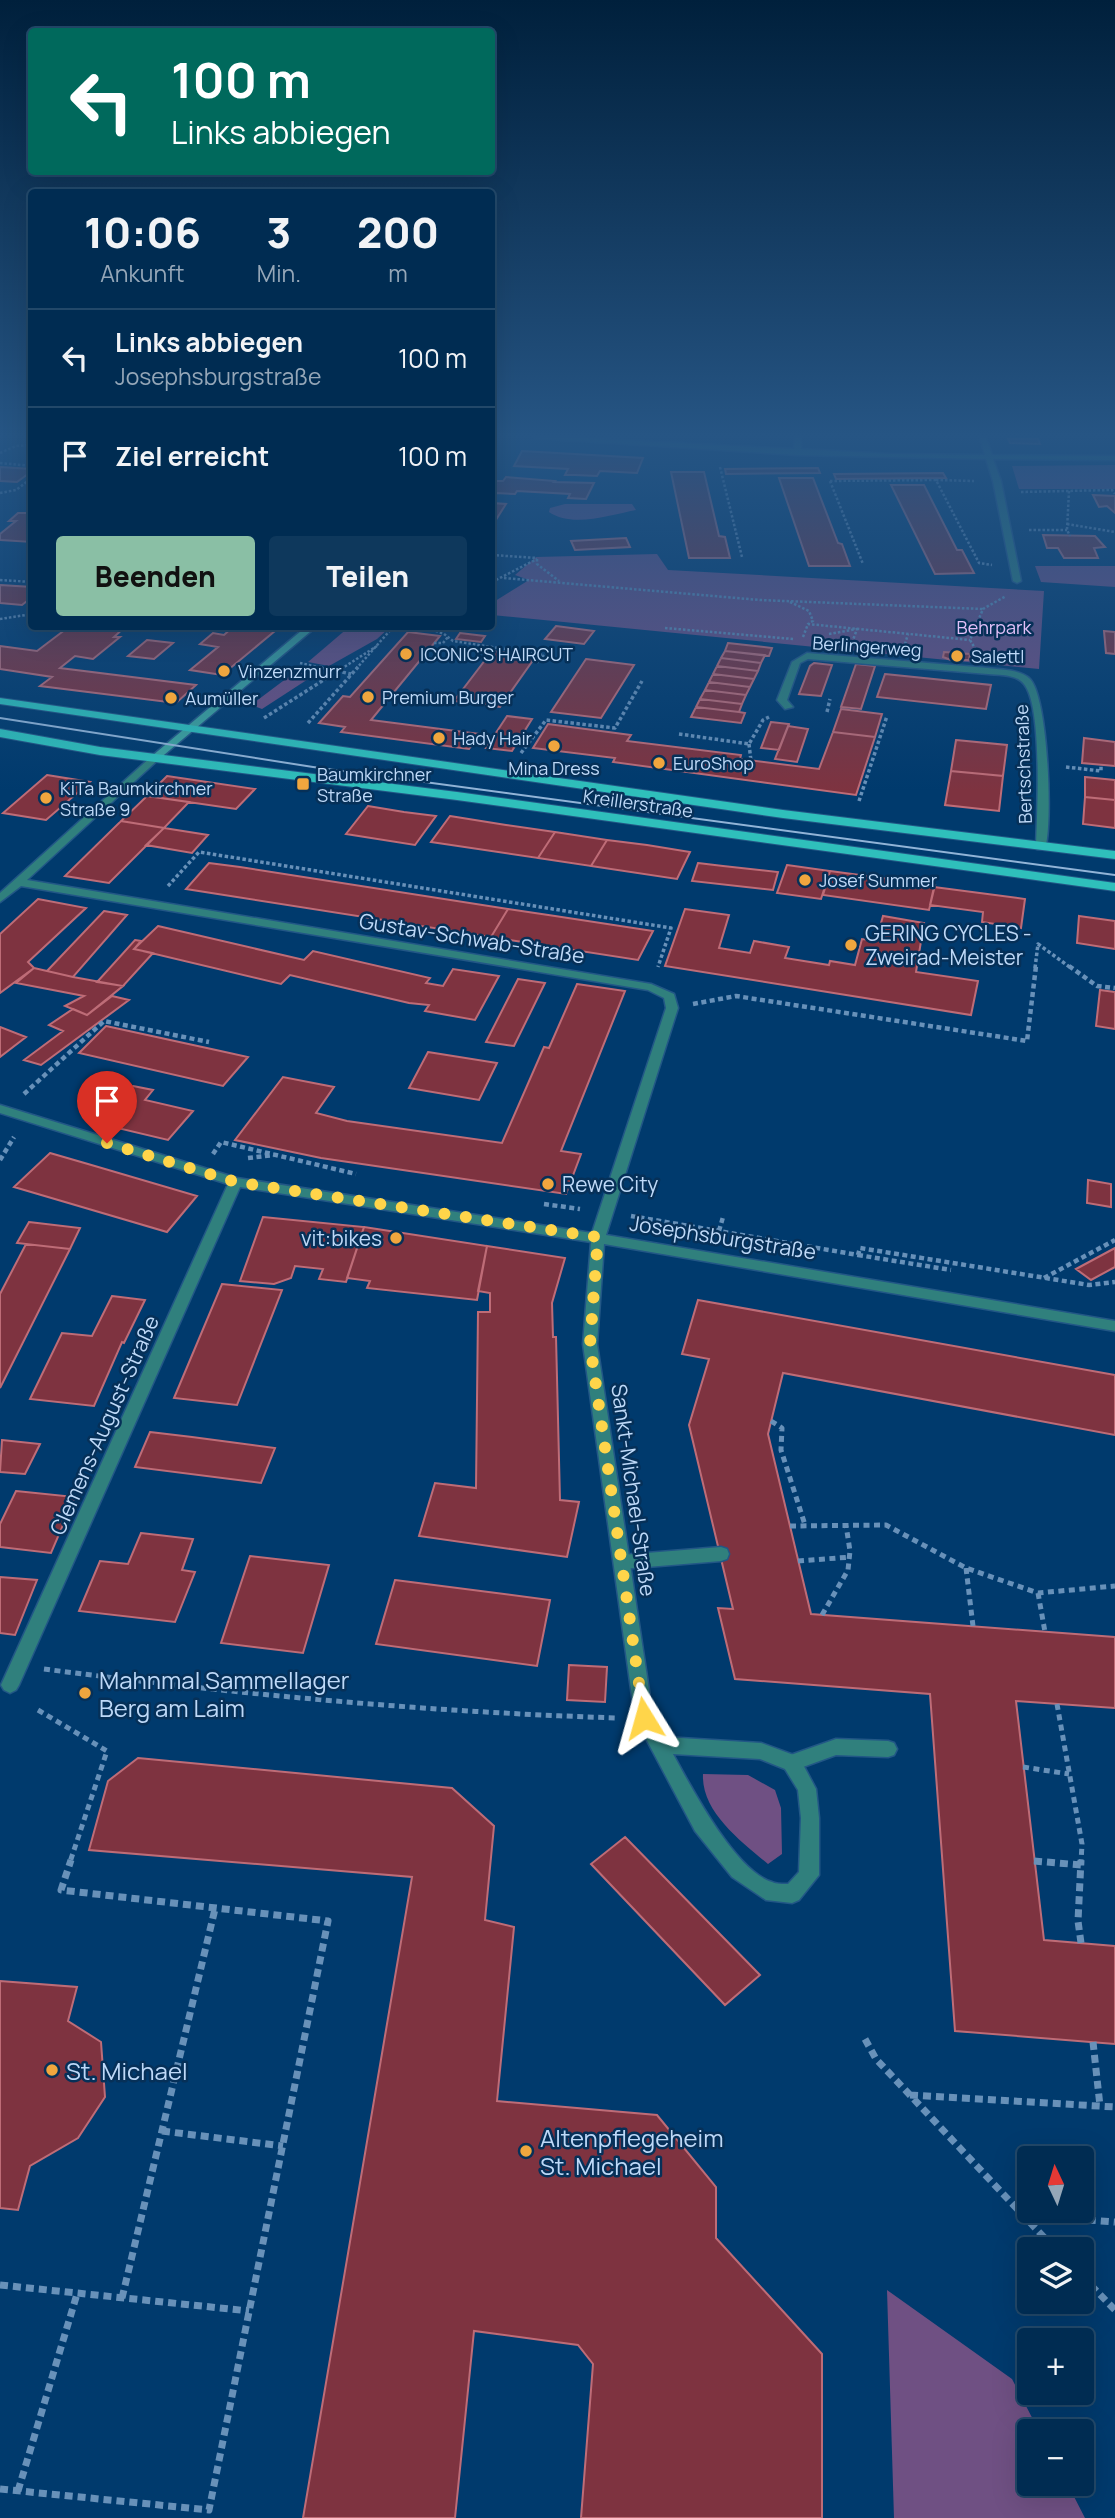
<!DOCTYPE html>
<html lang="de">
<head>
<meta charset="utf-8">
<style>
	:root { --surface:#002c52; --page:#0e385c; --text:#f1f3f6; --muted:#95a7b8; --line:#224869; --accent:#8abfa5 }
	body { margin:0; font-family:Manrope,sans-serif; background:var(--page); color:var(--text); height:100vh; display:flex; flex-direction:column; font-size:26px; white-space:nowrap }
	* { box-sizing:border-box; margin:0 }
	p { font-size:23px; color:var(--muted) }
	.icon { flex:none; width:38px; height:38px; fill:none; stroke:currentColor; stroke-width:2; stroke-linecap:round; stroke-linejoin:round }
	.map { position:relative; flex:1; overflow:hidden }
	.drawer { position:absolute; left:28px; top:189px; width:467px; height:441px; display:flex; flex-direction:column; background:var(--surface); border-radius:7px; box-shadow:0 7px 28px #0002,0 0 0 2px var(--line) }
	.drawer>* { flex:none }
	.top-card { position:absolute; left:28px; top:28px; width:467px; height:147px; border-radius:7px; box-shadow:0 7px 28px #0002,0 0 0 2px var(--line); background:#00695c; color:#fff; overflow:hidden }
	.needle { width:46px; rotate:356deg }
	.buttons { position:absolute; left:1017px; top:2146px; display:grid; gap:14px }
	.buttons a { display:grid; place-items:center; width:77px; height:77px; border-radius:7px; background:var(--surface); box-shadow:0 7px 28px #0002,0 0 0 2px var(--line); font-size:35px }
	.pin { position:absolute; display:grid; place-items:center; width:60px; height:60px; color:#fff; margin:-72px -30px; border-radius:50% 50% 50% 0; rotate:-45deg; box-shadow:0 0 7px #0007 }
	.pin .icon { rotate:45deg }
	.me { position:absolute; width:77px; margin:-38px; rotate:352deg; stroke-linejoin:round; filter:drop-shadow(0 0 5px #0008) }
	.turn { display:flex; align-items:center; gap:24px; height:147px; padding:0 28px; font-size:32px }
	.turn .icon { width:91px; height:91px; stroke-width:2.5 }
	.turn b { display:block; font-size:49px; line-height:60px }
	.eta { display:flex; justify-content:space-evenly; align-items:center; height:119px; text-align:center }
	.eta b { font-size:42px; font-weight:800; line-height:49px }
	.cta { display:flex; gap:14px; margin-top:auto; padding:14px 28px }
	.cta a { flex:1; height:80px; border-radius:7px; background:var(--accent); color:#111; font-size:28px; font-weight:800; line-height:80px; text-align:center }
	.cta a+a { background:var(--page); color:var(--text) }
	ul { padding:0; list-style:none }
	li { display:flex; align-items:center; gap:21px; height:98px; padding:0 28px; border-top:2px solid var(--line) }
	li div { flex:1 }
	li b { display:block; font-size:26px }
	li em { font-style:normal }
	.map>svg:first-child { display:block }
	.green { fill:#6f5083 }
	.building { fill:#7e3340; stroke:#be6c77; stroke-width:2 }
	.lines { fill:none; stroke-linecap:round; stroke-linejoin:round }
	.service-casing { stroke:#225786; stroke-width:3 }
	.minor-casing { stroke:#225786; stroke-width:3 }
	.secondary-casing { stroke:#225786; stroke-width:3 }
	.primary-casing { stroke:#225786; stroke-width:2 }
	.path-far4 { stroke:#6891b9; stroke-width:2.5; stroke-dasharray:2.5 2; stroke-linecap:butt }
	.path-far3 { stroke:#6891b9; stroke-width:3.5; stroke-dasharray:3.5 2.5; stroke-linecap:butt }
	.path-far2 { stroke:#6891b9; stroke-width:4.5; stroke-dasharray:5 3.5; stroke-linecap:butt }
	.path-far1 { stroke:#6891b9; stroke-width:5; stroke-dasharray:6 4.5; stroke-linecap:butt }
	.path { stroke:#6891b9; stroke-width:7; stroke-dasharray:8 5; stroke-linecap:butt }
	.service { fill:#30807d; fill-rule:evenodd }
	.minor { fill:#30807d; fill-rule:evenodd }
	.secondary { fill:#3da39f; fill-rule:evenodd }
	.primary { fill:#2fbfbb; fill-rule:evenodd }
	.tram { stroke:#91b4d7; stroke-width:2 }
	.route { stroke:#ffd54a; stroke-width:12; stroke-dasharray:0 21.6 }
	.poi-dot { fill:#f0a63e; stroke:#063058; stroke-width:2.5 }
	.labels { text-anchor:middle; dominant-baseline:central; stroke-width:5; stroke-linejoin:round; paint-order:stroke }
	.far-park-label { font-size:18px; fill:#e2c0f8; stroke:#063058 }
	.far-street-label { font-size:18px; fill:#bed9f8; stroke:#063058 }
	.far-poi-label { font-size:18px; fill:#bed9f8; stroke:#063058; text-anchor:start }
	.poi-label { font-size:21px; fill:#bed9f8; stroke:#063058; text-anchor:start }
	.street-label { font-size:21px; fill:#bed9f8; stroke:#063058 }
	.near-poi-label { font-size:24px; fill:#bed9f8; stroke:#063058; text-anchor:start }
</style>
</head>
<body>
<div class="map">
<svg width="1115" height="2518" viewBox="0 0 1115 2518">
	<rect width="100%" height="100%" fill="#003a6d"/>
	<path class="green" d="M1115,465v24h-96l-7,-23z
		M565,504h67l4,6c-26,5 -64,18 -87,2l1,-4z
		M657,554l11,16 376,21 -5,78 -547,-54v-12l37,-23 -14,-5 21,-18z
		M1035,566h80v21l-74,-5z
		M349,627h41l-13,12 -48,27 -21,-4z
		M299,669l20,3 -57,37 -11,-4z
		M703,1774l45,1 27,15 6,18 1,46 -14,10c-26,-22 -67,-52 -65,-90z
		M887,2290l125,89 27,52h-10v52h38l18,35h-191z"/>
	<path class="building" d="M1008,439h30l2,5 -30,-1z
		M522,451l121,7 -6,15 -37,-2 -3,5 -22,-1h-10l3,-6 -54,-3z
		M0,467l32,2v2l-15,11 -17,-1z
		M818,468l2,5 -94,1 -1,-5z
		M671,472h33l15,64 6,1 5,21h-41z
		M943,473l3,5 -110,1 -2,-5z
		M506,477l49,4 -1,1 40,1 -8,16 -18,-1 2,-4 -53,-3 -2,3 -19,-1 -4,7v-19h11z
		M779,478h34l25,65 4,1 8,22h-41z
		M891,485h33l33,65h5l12,23 -39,1z
		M1093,495l22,1v17l-8,-7 -8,1z
		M492,503l14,1 -14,22z
		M18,513h14v29l-32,-2v-6l16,-13h-7z
		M1043,535l52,1 10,11 -11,1 4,10h-34l-6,-10h-11z
		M626,538l4,9 -55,3 -4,-9z
		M0,585l32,2v10l-10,8 -22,-2z
		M70,626h56l-12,11h6l-27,22 -18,-3 -15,12 136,17 -20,18 -136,-17 12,-9 -52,-8v-23l37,5z
		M234,626h47l-59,49 -32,-5 28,-23 -18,-3 13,-11 11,2z
		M556,626l38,5 -10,13 -39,-5z
		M1104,631l11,1v22l-9,-1z
		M408,632l32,4 -69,84 109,14 -11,15 -128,-17 4,-5 -26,-4 24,-27 7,1z
		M460,633l25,3 -4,6 -25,-3z
		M147,640l26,3 -19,16 -26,-3z
		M728,643l44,5 -3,8 -44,-5z
		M492,651l44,5 -36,51 -46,-6z
		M725,651l40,4 -4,8 -40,-5z
		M944,652l26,2 -1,6h-18l-8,-3z
		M721,658l40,5 -3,8 -41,-5z
		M586,659l48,6 -33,53 -50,-6z
		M814,663l18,2 -11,31 -22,-2 11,-28z
		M856,664l19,2 -14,43 -20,-2z
		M717,666l41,5 -4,8 -41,-5z
		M713,674l41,5 -4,8 -41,-5z
		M885,674l106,11 -5,24 -109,-12z
		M709,682l41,5 -4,8 -41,-5z
		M705,690l41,5 -4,9 -42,-5z
		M700,699l42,5 -3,8 -43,-5z
		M696,707l43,5 6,1 -4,10 -50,-6z
		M841,709l41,5 -7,23 -42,-5z
		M507,716l25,3 -20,32 -26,-3z
		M771,722l18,2 -10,26 -18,-2z
		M548,724l83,11 -4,6 114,14 -1,4 79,10 14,-37 42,5 -19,58 -243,-33 2,-4 -82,-10z
		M788,726l20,3 -11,33 -22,-3z
		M1084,738l31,4v24l-33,-3z
		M956,740l51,5 -4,31 -52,-5z
		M951,771l52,5 -4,35 -54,-6z
		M47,775l43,7 -44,38 -43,-7z
		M167,776l88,13 -19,20 -89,-13z
		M1085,777l30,3v20l-30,-3z
		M147,796l42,6 -25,26 -43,-7z
		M1085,797l30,3v28l-32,-4z
		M368,806l36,6 32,4 -21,29 -69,-11z
		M450,816l56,9 49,7 -17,26 -107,-16z
		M121,821l43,7 -55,55 -44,-7z
		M164,828l44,7 -16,18 -46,-8z
		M555,832l52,8 -16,26 -53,-8z
		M607,840l40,5 43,7 -13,27 -86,-13z
		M209,863l31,4 268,42 -17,28 -305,-48z
		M698,863l25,3 55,6 -5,18 -81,-9z
		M787,865l43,6 -9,28 -44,-6z
		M830,871l105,14 -6,25 -106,-15z
		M934,887l91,12 -4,29 -39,-6 1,-10 -53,-7z
		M38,899l48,9 -58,54 6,6 -34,25v-59z
		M508,909l47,7 98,15 -15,29 -147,-23z
		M685,909l44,6 -10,33 31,5 4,-12 35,6 -4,11 44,7 1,-4 25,4 7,-26 14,2 7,-25 41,7 -8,49 62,9 -7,34 -306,-49z
		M104,911l23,4 -54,62 -26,-6z
		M1079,916l36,5v28l-38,-6z
		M158,926l146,34 9,-9 117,27 -4,5 17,3 10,-17 46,7 -24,44 -50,-9 4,-6 -20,-2 -119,-28 -9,9 -147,-35z
		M135,940l6,1 -7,8 19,4 -30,33 -26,-4z
		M34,968l39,9 50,9 -36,29 -22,-9 19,-10 -68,-13z
		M518,979l27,4 -31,63 -28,-4z
		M577,984l48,7 -64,160 20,3 -15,40 -245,-36 -86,-18 48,-63 51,10 -18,26 31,8 155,22 42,-96 5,1z
		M1100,990l15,2v37l-19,-3z
		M112,996l17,4 -88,65 -17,-5 39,-29 -14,-6 24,-16 14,6z
		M106,1026l110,24 32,7 -25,29 -144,-33z
		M0,1027l26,10 -26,20z
		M428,1052l69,11 -18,37 -70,-12z
		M133,1086l20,4 -8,10 48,11 -25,29 -59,-14 23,-27 -9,-1z
		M50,1153l38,11 109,32 -30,36 -153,-45z
		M1088,1180l23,4v23l-24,-4z
		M263,1217l101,10 -18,55 -27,-3 4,-10 -28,-3 -4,12 -17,6 -34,-3z
		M29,1222l51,6 -10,21 -53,-6z
		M364,1227l123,19 -10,54 -110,-12 3,-7 -23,-3z
		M26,1244l44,5 -70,139v-94z
		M487,1246l78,12 -13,45 1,34h3l4,163 19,2 -12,55 -148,-21 16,-53 41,5 2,-176h12v-19l-12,-2z
		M1115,1248v19l-24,13 -15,-11z
		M222,1284l60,6 -45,115 -63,-7z
		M112,1296l33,4 -21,43 -2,-1 -28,64 -64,-7 32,-66 30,3z
		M698,1300l417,75v60l-332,-62 -15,61 43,180 304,23v71l-99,-7 28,239 71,6v98l-160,-13 -25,-337 -195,-15 -17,-71 15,1 -44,-184 20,-66 -27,-5z
		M150,1432l42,5 83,11 -14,35 -126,-16z
		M2,1440l38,4 -15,30 -25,-2z
		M16,1491l59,6 -24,56 -51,-6v-23z
		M141,1533l52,6 -11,31 13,2 -20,50 -96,-11 21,-50 28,3z
		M250,1556l79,9 -26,88 -82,-10z
		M0,1577l37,3 -22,55 -15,-2z
		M395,1580l155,20 -13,66 -161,-22z
		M569,1665l38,2 -2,35 -38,-2z
		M138,1758l314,30 42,38 -9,94 29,7 -17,174 160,14 59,72v51l106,116v164h-241l12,-154 -15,-19 -104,-14 -19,187h-152l109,-641 -323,-27 19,-69z
		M625,1837l135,138 -35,30 -134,-141z
		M0,1981l77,6 -9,34 33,21 4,55 -27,41 -48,28 -12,44 -18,-2z"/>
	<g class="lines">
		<defs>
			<path id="service" d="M721,1547l6,2 2,5 -2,5 -6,2 -99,8 -6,-2 -2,-5 2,-5 6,-2z
				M836,1739l52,2 6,2 3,6 -3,6 -6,2 -52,-2 -44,16 -7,-2 -2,-6 2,-6z"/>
			<path id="minor" d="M534,438h45l215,11 1,-11h6v11l89,5 95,1 -5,-17h6l6,17 123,1v4l-122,-1 8,22 20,100 -4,2 -4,-2 -20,-100 -7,-22 -189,-4z
				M807,653l181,15c12,2 32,1 42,11 18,18 23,145 15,170h-8l-1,-2c1,-32 7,-140 -12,-163 -8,-10 -25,-9 -36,-10l-180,-15 -8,4 -13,37 6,7 -8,2 -8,-9 15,-38z
				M152,756l8,2 -133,122 624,104 23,10 4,14 -72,227 509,86v10l-511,-87 -7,100 56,373 11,20 97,6 38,14 17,32 3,29v57l-20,25 -7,3 -26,-3 -34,-23 -37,-46 -60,-113 -52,-374 8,-102 -351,-55 -221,498 -3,5 -6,3 -6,-3 -3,-5 227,-501 -228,-71v-8l237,73 355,55 74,-225 -2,-10 -16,-8 -627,-104 -21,16v-9zM673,1754l87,5 25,10 13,21 3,28 -2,54 -11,12c-5,0 -12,0 -16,-2 -37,-11 -81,-95 -99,-128z"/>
			<path id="secondary" d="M307,626h10l-159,134h-6v-4z"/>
			<path id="primary" d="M0,698l783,112 332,41v8l-332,-41 -783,-114z
				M0,729l100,18 357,45 658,91v8l-658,-91 -357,-45 -100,-18z"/>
		</defs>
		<use href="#service" class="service-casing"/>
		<use href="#minor" class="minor-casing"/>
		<use href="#secondary" class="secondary-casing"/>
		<use href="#primary" class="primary-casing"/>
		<path class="path-far4" d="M0,453l16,-7 16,-1
			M0,463l32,3
			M720,467l22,90
			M936,480l38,1
			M830,481l106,-1 43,83 13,2
			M830,481l33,83
			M1069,491l-2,39 3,6
			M1021,492l91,-2 3,4
			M0,493l16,-3 16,-12
			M1067,524l48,8
			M1029,530h38
			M492,555l45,3
			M537,559v5l22,17
			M504,578l256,22 223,9
			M0,580l32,2
			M492,582l45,-23
			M790,602l19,9 4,10 -4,2
			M0,619l32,-5
			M423,626l21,8 9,7 91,14 -6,7 -6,-1
			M665,628l128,11
			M829,634l28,-5 -4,11
			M803,637l5,-13 162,16
			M434,643h9l5,-6
			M905,644l3,-10
			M976,650l-6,-10 13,-31 23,-13
			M300,663l27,6
			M341,669l36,-23
			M356,669l38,-43"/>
		<path class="path-far3" d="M319,667l32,7
			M827,712l3,-13
			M264,718l80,-51
			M308,723l50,-56
			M679,734l70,10 14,-24 6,-3
			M749,744l2,17
			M521,753l25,-33 69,8 27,-47
			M1066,767l35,4v-6
			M859,801l28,-85
			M168,886l31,-34 472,76 -13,39
			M1035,968l3,-24 33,24"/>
		<path class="path-far2" d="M1069,966l28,20 18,2
			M693,1004l43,-8 291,45 9,-75
			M24,1094l80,-73 105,21
			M213,1154l8,-12 135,32
			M248,1158l26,-3
			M0,1160l14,-23
			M544,1204l36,5
			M631,1216l227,39 2,-7 229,37 26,-3
			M719,1231l4,-14
			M858,1255l93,15
			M1044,1278l71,-38"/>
		<path class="path-far1" d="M771,1421l11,7 -1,22 24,75
			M790,1526l96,-1 80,43 72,25 77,-7
			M798,1561l53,-4
			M966,1568l7,58
			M1038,1593l7,39
			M822,1615l26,-45 2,-19 -4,-26
			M44,1669c191,25 382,43 574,49
			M1057,1704l25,140 -1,18
			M38,1710l69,41 -37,111
			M1023,1767l46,7
			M1034,1861l9,1"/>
		<path class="path" d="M1034,1861l47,4
			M1081,1943l-3,-22 3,-61
			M865,2039l11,20 179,190
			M1093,2042l7,64
			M910,2095l205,12
			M162,2131l121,15
			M1023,2215l92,7
			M1082,2276l33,34
			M0,2285l249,26
			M122,2298l93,-389
			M0,2489l209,21 119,-589 -267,-31 10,-30
			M18,2491l59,-197"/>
		<use href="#service" class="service"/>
		<use href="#minor" class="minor"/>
		<use href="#secondary" class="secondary"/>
		<use href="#primary" class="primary"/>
		<path class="tram" d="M0,718l313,49 802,108"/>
	</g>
	<linearGradient id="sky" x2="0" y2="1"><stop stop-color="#00203c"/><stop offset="0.55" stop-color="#265584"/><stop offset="1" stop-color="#265584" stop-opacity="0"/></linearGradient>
	<rect width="1115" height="791" fill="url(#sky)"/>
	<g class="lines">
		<path class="route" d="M107,1143l129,39 362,55 -8,107 54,374"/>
	</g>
	<g class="poi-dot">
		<circle cx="406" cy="654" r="7"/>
		<circle cx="957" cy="656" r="7"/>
		<circle cx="224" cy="671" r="7"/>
		<circle cx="368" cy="697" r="7"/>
		<circle cx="171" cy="698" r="7"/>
		<circle cx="439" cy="738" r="7"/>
		<circle cx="554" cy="746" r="7"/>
		<circle cx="659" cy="763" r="7"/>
		<rect x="296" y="777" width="14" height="14" rx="3.5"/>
		<circle cx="46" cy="798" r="7"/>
		<circle cx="805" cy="880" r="7"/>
		<circle cx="851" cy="945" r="7"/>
		<circle cx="548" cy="1184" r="7"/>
		<circle cx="396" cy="1238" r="7"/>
		<circle cx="85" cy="1693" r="7"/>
		<circle cx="52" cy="2070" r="7"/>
		<circle cx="526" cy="2151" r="7"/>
	</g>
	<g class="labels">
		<g class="far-park-label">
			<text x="994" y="627">Behrpark</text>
		</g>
		<g class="far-street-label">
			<text transform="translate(867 646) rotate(4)">Berlingerweg</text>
			<text transform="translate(1023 764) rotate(-92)">Bertschstraße</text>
			<text transform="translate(638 803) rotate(8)">Kreillerstraße</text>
		</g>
		<g class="far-poi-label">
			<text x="420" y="654">ICONIC'S HAIRCUT</text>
			<text x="971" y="656">Salettl</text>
			<text x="238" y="671">Vinzenzmurr</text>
			<text x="382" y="697">Premium Burger</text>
			<text x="185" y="698">Aumüller</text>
			<text x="453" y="738">Hady Hair</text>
			<text x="673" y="763">EuroShop</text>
			<text x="554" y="768" text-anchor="middle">Mina Dress</text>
			<text x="317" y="774">Baumkirchner<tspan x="317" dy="21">Straße</tspan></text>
			<text x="60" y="788">KiTa Baumkirchner<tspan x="60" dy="21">Straße 9</tspan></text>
			<text x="819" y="880">Josef Summer</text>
		</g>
		<g class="poi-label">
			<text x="865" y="933">GERING CYCLES -<tspan x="865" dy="24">Zweirad-Meister</tspan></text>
			<text x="562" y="1184">Rewe City</text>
			<text x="382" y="1238" text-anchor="end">vit:bikes</text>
		</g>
		<g class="street-label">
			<text transform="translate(472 938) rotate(9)">Gustav-Schwab-Straße</text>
			<text transform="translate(723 1237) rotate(9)">Josephsburgstraße</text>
			<text transform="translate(104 1425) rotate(-66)">Clemens-August-Straße</text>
			<text transform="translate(634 1490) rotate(82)">Sankt-Michael-Straße</text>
		</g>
		<g class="near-poi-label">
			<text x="99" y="1679">Mahnmal Sammellager<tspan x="99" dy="28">Berg am Laim</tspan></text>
			<text x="66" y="2070">St. Michael</text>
			<text x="540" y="2137">Altenpflegeheim<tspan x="540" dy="28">St. Michael</tspan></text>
		</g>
	</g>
</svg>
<div class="buttons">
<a><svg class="needle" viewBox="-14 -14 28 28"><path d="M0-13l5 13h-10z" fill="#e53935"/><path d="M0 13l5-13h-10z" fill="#95a7b8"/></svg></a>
<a><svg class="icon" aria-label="layers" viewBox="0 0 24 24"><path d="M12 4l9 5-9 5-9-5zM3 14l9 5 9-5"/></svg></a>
<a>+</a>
<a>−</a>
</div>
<div class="pin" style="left:107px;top:1143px;background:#d93025"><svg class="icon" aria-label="arrive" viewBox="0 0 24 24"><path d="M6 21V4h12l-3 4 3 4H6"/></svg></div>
<svg class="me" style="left:644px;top:1718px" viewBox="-20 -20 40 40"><path d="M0-17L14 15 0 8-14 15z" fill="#ffd54a" stroke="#fff" stroke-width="4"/></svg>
<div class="top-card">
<div class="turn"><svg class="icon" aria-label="left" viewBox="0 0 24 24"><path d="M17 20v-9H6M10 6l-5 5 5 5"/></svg><div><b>100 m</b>Links abbiegen</div></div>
</div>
<section class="drawer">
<div class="eta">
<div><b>10:06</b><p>Ankunft</p></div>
<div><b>3</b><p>Min.</p></div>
<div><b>200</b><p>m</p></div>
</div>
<ul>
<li><svg class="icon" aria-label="left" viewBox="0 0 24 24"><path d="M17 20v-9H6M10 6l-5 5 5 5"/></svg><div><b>Links abbiegen</b><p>Josephsburgstraße</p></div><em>100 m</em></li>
<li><svg class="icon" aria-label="arrive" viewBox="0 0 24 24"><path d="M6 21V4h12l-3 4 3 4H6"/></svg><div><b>Ziel erreicht</b></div><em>100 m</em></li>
</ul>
<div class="cta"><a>Beenden</a><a>Teilen</a></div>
</section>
</div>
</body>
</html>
